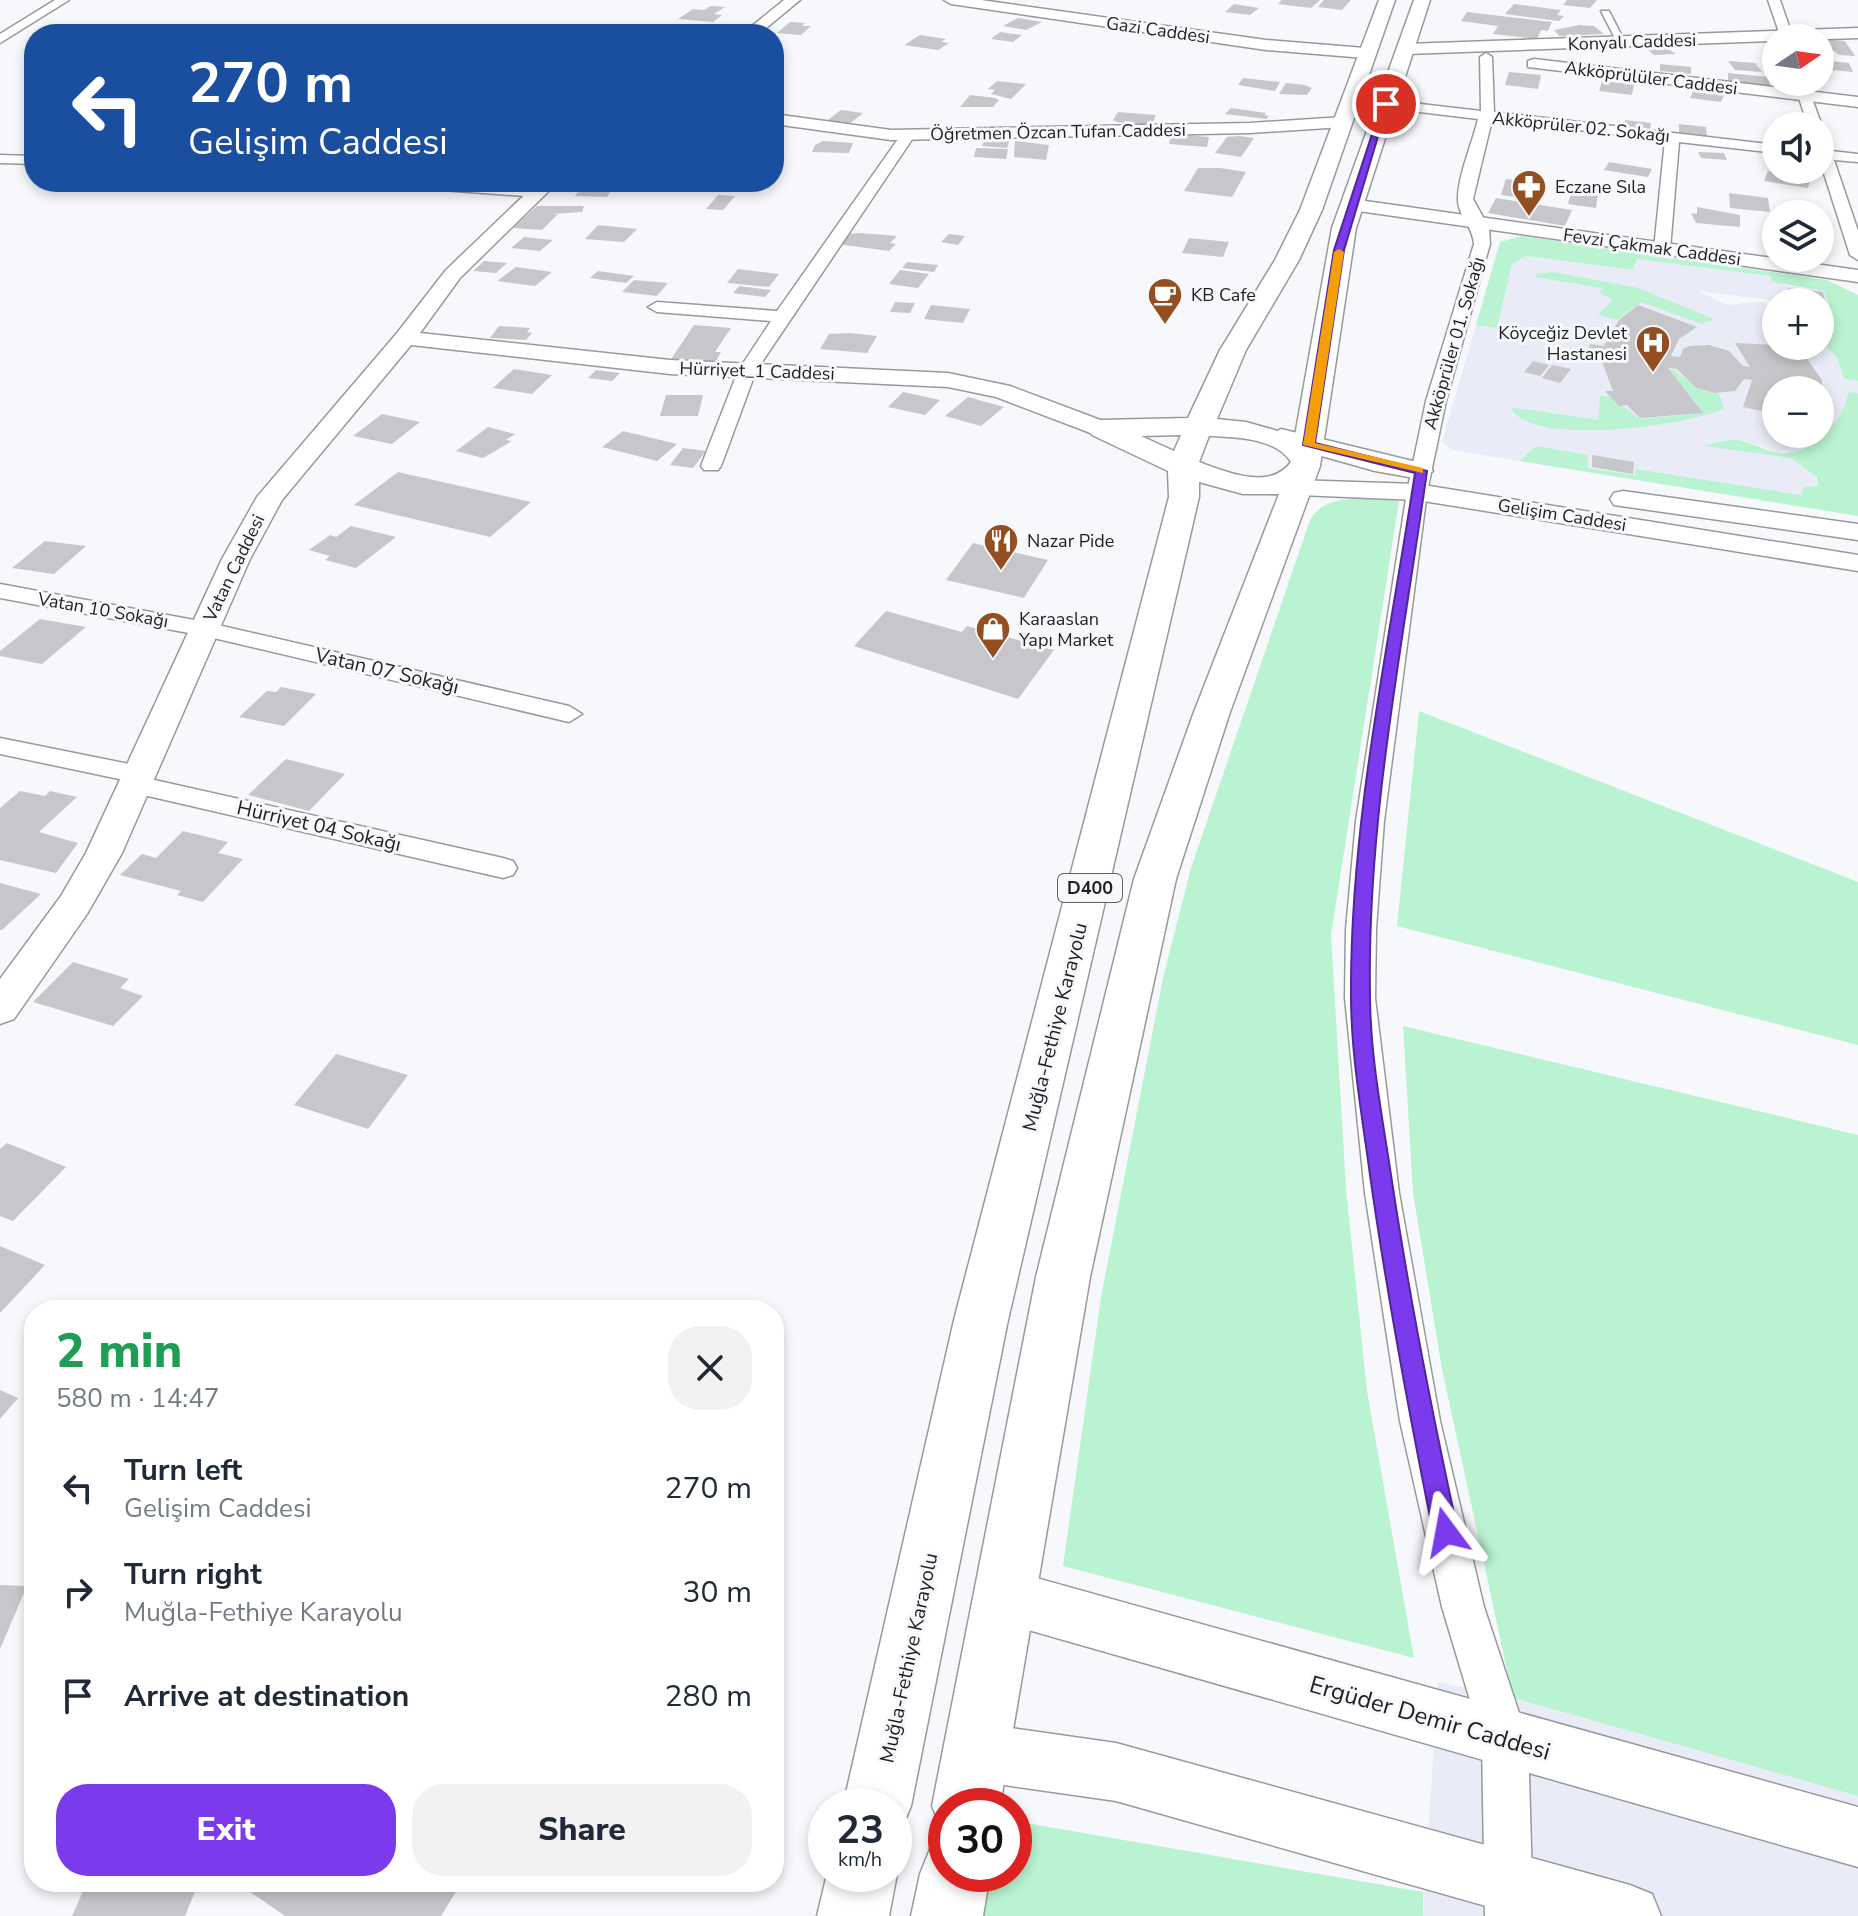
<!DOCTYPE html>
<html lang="en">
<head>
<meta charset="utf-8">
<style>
	:root { --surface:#fff; --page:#f2f2f3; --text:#1f2937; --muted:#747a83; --accent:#7c3aed }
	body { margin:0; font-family:"Nunito Sans",sans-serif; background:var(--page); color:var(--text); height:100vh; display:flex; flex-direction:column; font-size:30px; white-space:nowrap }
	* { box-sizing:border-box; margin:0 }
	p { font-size:26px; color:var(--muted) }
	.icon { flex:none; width:44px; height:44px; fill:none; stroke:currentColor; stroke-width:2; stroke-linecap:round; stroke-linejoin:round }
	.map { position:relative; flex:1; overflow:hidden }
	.side { position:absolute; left:24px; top:1300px; width:760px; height:592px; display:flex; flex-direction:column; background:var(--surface); border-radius:32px; box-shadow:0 4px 12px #0003 }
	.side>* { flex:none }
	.guide { position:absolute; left:24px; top:24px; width:760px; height:168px; border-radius:32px; box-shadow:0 4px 12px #0003; background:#1a4fa0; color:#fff; overflow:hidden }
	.needle { width:52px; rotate:77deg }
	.tools { position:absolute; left:1762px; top:24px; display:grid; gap:16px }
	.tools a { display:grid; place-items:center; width:72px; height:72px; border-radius:50%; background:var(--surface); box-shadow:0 4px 12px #0003; font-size:40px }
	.speed { position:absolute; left:808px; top:1788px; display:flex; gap:16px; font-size:40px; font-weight:700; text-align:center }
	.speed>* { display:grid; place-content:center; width:104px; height:104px; border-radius:50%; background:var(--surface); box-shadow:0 4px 12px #0003; line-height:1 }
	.speed small { font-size:20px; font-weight:400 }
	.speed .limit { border:12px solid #d22; background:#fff; color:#111 }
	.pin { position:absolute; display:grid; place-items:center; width:68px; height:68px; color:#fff; margin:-34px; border:4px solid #fff; border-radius:50%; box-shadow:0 2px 8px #0007 }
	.me { position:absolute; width:88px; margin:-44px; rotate:347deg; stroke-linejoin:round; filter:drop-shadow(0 0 6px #0008) }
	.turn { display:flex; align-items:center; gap:28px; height:168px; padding:0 32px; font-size:36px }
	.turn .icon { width:104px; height:104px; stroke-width:2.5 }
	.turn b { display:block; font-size:56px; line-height:68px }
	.round { display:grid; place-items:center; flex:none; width:84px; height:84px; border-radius:32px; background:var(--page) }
	.overview { display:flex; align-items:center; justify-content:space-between; height:136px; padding:0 32px }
	h1 { font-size:48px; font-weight:800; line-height:60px; color:#1e9e55 }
	.primary-button { display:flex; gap:16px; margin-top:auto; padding:16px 32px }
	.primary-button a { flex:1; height:92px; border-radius:32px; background:var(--accent); color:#fff; font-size:32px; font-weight:800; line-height:92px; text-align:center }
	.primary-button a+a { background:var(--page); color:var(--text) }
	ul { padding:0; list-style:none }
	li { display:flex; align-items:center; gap:24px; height:104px; padding:0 32px }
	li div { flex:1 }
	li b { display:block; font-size:30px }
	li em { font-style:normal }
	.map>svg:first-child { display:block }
	.built { fill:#e9ecf7; fill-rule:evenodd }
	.green { fill:#baf3d1 }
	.building { fill:#c7c6ca }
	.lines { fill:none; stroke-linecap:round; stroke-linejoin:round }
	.minor-casing { stroke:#98999c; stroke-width:3 }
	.tertiary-casing { stroke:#98999c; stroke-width:3 }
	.trunk-casing { stroke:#98999c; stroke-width:3 }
	.minor { fill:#fff; fill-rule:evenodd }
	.tertiary { fill:#fff; fill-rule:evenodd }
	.trunk { fill:#fff; fill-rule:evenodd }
	.route { fill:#7c3aed; stroke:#51269a; stroke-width:2 }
	.slow { fill:#f59e0b }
	.labels { text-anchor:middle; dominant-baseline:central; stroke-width:6; stroke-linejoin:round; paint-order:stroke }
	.far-street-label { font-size:18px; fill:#1f1f21; stroke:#f7f8fc }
	.far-poi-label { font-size:18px; fill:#1f1f21; stroke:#f7f8fc; text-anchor:start }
	.shield { fill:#f7f8fc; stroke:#606063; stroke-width:2 }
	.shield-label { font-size:18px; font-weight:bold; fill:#1f1f21 }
	.street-label { font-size:20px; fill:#1f1f21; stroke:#f7f8fc }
	.near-street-label { font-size:24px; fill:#1f1f21; stroke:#f7f8fc }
</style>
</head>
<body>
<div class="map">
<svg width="1858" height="1916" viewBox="0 0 1858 1916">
	<rect width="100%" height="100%" fill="#f7f8fc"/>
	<path class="built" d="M1527,256l105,14 4,-12 135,18 16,10 38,5 5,18 -10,-1v-6h-35l-87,-11 30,14 34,-4 14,8v37h44v-7l17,19 7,21 14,2v12l-10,-1 -3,17 -13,19 -35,23 -20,1 -32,-11 -38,4 84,13 24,16 3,12 -15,9 -167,-26v6l-48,-7 -1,-13 -49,-9 -19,15 -67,-11 -10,-8 34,-117 21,2 15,-63zM1776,390h44v44h-44z
		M1438,1682l75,16 345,98v120h-435z"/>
	<path class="green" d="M1522,236l305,44 31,15v86l-14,-2 -7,-21 -17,-19v-31l10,1 -5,-18 -53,-9 -2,-6 -133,-17 -4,11 -106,-14 -15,8 -15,64 -21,-3 24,-83z
		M1554,272l84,16 76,31 -12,5 -61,-22 -24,18 -19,-5 15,-15 -13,-7 2,-5 -67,-11 3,-4z
		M1669,369c11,1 23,21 50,25l5,14c-34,18 -195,40 -214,-1l88,13 2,-24h9l31,23 63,-6z
		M1848,392l10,1v123l-339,-55 18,-15 51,9v13l47,7 1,-6 166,26 1,-8 15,-1 -1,-9 -26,-19 -87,-12c12,-3 26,-8 38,-5 14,3 27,12 42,12 31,0 61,-33 64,-61z
		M1359,498l40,3 -68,434 15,254 21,202 47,267 -351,-92 38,-269 62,-319 28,-110 119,-348c12,-19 28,-20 49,-22z
		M1419,711l439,171v163l-461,-119z
		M1403,1026l455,109v661l-345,-98 -71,-329 -29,-176z
		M1014,1821l409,71v24h-439l7,-42h23z"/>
	<path class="building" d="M1282,0h38l-9,8 -33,-4z
		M1324,0h27l-9,10 -24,-3z
		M1567,0h30l-7,8 -27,-3z
		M1234,4l25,4 -9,7 -25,-3z
		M1514,4l47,6 -4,5 7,1 -5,5 -54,-7z
		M711,6l14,1 -11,7 8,1 -9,7 -35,-3 15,-10 11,1z
		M1467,12l85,10 -4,9 -7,-1 -4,9 -44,-5 5,-8 -37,-5z
		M1018,18l24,4 -16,8 -23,-4z
		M790,22l15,1 -3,3h9l-10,9 -24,-2z
		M1579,25l15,1 10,8 -45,2 -5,-6z
		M1000,32l22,3 -9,7 -22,-3z
		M920,35l26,4 -5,3 8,1 -11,7 -34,-5z
		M1820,39l25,2 10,15 -16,-1 -10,-8 -9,-1z
		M1644,47h21l11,7 -22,1z
		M1820,60l29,3 4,9 -33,-3z
		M1728,61l27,2 7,9 -27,-2z
		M1660,64l31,3v7l-31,-3z
		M1509,72l32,3 -3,14 -33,-4z
		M1728,73l41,4 1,9 -42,-4z
		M1243,78l37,4 -5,9 -37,-6z
		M997,81l29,3 -15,15 -20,-5 4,-4 -7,-1z
		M1602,81l32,3 -2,11 -33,-4z
		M1286,83l19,2 7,3 -5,7 -28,-1z
		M1695,88l30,4 -4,10 -31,-4z
		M970,95l25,3 4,2 -6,7h-33z
		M1231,108l35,5 -2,2 5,1 -3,3 -41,-5z
		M841,110l22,3 -15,12 -23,-3z
		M1118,112l38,3 -3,7 -11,3 -25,-3 -4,-2z
		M1625,120l26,3 -1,9 -27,-3z
		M1679,124l27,3 1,10 -28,-3z
		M1171,134l38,3 -2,10 -38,-3z
		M1240,136l14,2 -13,19 -26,-4 12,-16z
		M985,138l25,2 -3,8 -25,-2z
		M823,141l30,2 -4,10 -37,-1 3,-7z
		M1015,141l34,4 -3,15 -32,-3z
		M976,148l32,1 -2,10 -32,-2z
		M1698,152l26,1 3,7 -26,-2z
		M1609,162l43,7 -4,8 -44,-7z
		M1198,168h22l26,4 -14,25 -48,-6z
		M1768,171l43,6 -3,11 -44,-7z
		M1506,179l36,5 -4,16 -37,-5z
		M585,182h31l-9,15 -32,-1z
		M727,182h22l-5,9 -22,-2z
		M1566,182l33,4 -3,22 -28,-4 3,-11 -8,-1z
		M1729,193l39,5 2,14 -40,-4z
		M718,195l17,1 -12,14 -17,-1z
		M1496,198l76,12 -7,16 -77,-13z
		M537,206h47l-2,6 -31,2h7l-16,16 -29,-2z
		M1697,207l43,8v12l-44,-4 -5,-10 6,1z
		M598,225l39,4 -13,13 -39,-3z
		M860,233l37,3 -7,7 6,1 -7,7 -52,-7 10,-10z
		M949,234l16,2 -7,9 -17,-3z
		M524,237l29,3 -13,11 -29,-3z
		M1189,238l40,4 -6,15 -41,-4z
		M484,261l23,2 -11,10 -23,-2z
		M907,262l31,3 -4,7 -32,-4z
		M516,267l36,5 -17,14 -38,-5z
		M738,269l41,5 -10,13 -42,-4z
		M900,270l29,4 -11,14 -29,-4z
		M598,271l36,5 -8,7 -36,-5z
		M634,280l34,3 -11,13 -35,-4z
		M739,286l32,4 -6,7 -32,-4z
		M1788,288l35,4 4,16 -7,-1v-5h-29z
		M895,302l20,1 -5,10 -20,-1z
		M931,305l39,4 -7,14 -39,-4z
		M1638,305l59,22 -18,12 -8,17 9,1 3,-8 6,-3 20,-1 20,6 14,15 7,1 -15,-24 63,3 24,34 -1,30 -1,-20h-44v24l-33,-7 9,-27 -8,-1 -9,12 -21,2 -19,-6 -18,-18 -9,-1 35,45 -63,5 -13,-13 -8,1 -14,-15h8l-11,-29 -15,-2 3,-16 14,2 15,-26z
		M694,325l37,3 -16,24h6l-6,11 -44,-4z
		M499,326l31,2 -3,4 5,1 -6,7 -36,-2z
		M850,333l27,3 -10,17 -47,-4 9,-15z
		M1533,361l16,4 -9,11 -16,-4z
		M1552,365l19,4 -11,14 -18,-5z
		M514,369l38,6 -20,19 -39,-6z
		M596,370l24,3 -8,8 -24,-3z
		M903,392l37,8 -15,15 -37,-8z
		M666,395h37l-5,21h-38z
		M968,397l36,10 -23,19 -36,-10z
		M382,414l38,8 -28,22 -39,-8z
		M488,427l27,7 -9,6 6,1 -29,17 -27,-7z
		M623,431l54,13 -20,17 -55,-14z
		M683,448l23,3 -13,17 -23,-3z
		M1592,455l42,7 -1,12 -41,-7z
		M398,472l133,30 -41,35 -136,-32z
		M351,526l45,11 -40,31 -31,-8 5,-4 -21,-6 21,-15 6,2z
		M45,541l41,5 -32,28 -42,-6z
		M973,543l75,17 -24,38 -78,-18z
		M886,611l76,21 5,-6 87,24 -36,49 -164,-53z
		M40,619l46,8 -44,37 -42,-8v-5z
		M281,687l35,7 -32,32 -45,-9 28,-26 9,1z
		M286,759l59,15 -36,37 -61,-16z
		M20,791l25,5 5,-5 27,6 -38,35 39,11 -22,30 -56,-13v-52z
		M183,831l45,11 -10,11 25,6 -40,43 -26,-7 4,-4 -61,-16 22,-21 14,4z
		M0,883l41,11 -39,36h-2z
		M73,962l56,17 -9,9 23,8 -30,30 -80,-24z
		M336,1054l72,21 -40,54 -74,-24z
		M7,1143l59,24 -53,54 -13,-5v-67z
		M0,1246l45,19 -45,48z
		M0,1390l18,8 -18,21z
		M0,1585l27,1 -27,63z
		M87,1882h112l-14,34h-113z
		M236,1882h226l-21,34h-156z"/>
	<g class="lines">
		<defs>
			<path id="minor" d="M55,0h14l-69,43v-9z
				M1768,0h12l13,38h-12z
				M1601,11h8l18,35h-8z
				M1486,53l6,4 2,55 282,33v8l-97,-11 -9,107 -8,5 -8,-5 11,-109 -173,-20 -19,79 16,29 1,16 -44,157 -19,91 -43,329 -8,108 -1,69 24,195 41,228 44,186 44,133 5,176h-48l-3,-176 -40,-133 -42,-186 -35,-228 -20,-195 1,-69 10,-108 51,-329 19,-91 48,-157c-1,-18 -17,-29 -16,-46 0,-22 15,-57 20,-79l-92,-11 -7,-4 7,-4 95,11 -1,-54z
				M1794,82h12l16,44 -2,3 -12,-3z
				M908,131l7,4 -159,236 -35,95 -3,4h-14l-3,-4 37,-95 33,-50 -114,-9 -9,-5 9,-5 120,9 126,-179z
				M1820,135l7,4 4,12 27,3v8l-24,-2 24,71v29l-8,-5 -30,-94z
				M0,155l34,1v8l-34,-1z
				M381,182l157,5 8,5 -8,5 -150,-11z
				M0,584l205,38 364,84 13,8 -13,8 -364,-86 -205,-38z
				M0,738l139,28 9,3 4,6 -2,4 353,79 10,3 4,7 -4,7 -10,3 -368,-85 -9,-3 -4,-6 2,-4 -124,-26z"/>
			<path id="tertiary" d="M784,0h16l-41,34h-17z
				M944,0h37l285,40 99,8 8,5 -8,5 -99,-8 -315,-46z
				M1858,28v10l-451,16 -8,-5 8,-5z
				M1534,59l324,38v10l-330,-40v-6z
				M774,114l117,16 359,-7 93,-6 9,5 -9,5 -93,6 -359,7 -117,-16z
				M538,182h20l-98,96 -40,55 250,27 278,13 62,13 101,38 3,5 -3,5h-18l-97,-37 -48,-10 -278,-13 -259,-29 -129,155 -32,59 -128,294 -35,61 -73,105 -14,5v-45l61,-83 25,-43 136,-294 35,-62 140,-164 49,-63z
				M1351,199l507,71v12l-514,-73 -3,-4z
				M1281,429l148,36 4,6 -13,8 -45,-8 -103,-29 -4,-5z
				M1263,479l154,5 441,71v16l-441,-71 -163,-7 -4,-6 4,-6z
				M1623,491l235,33v16l-244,-35 -4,-6 4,-6z
				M1004,1569l854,238v60l-854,-244 -19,-8 -8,-19 8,-19z
				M976,1723l140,20 514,142 22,9 9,22h-140l-405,-115 -140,-20 -20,-9 -9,-20 9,-20z"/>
			<path id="trunk" d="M1379,0h16l-73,210 -23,50 -53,90 -29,69 29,3 49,14 37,-208 82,-228h16l-74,228 -36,238 -90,246 -54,167 -86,398 -90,529h-54v26l-4,-2 -10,-24 104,-529 98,-398 60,-167 85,-218h-36l-44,-12v15l-191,823 -97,486 -10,24 -7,3v-27h-51l111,-486 215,-823 -1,-26 -76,-36 -4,-6 4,-6 10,-3 86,-2 32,-68 55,-90 25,-50zM1181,435l-7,16 -33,-15zM1209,436c27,1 67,2 82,26 -21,29 -64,10 -92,0z
				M946,1843v31h44l-7,42h-72l9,-42 10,-25z
				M894,1867l3,7 -8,42h-72l10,-42h67z"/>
		</defs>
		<use href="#minor" class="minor-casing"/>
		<use href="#tertiary" class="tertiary-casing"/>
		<use href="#trunk" class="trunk-casing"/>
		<use href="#minor" class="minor"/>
		<use href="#tertiary" class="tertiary"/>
		<use href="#trunk" class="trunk"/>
	</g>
	<path class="route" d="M1388,103l-44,147 -29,193 112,28c-24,173 -60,348 -57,523 0,61 12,121 21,181 18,120 41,238 67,357l-4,9 -8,4 -9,-4 -4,-9c-24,-119 -46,-237 -63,-357 -8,-60 -19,-120 -19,-180 -1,-175 38,-350 64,-522l-112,-28 31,-195 48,-146z"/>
	<path class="slow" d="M1339,249l5,3 -29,191 108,25v5l-120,-28 31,-193z"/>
	<defs>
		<symbol id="pharmacy-pin" viewBox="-11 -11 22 30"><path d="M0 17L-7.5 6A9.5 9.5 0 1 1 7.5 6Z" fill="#934e22" stroke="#f7f8fc"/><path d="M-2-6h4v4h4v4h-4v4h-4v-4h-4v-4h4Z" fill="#fff"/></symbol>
		<symbol id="cafe-pin" viewBox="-11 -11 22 30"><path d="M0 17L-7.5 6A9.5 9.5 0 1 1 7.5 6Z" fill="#934e22" stroke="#f7f8fc"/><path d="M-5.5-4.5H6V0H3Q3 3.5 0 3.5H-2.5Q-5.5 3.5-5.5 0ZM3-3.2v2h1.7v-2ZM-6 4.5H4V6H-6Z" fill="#fff"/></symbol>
		<symbol id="hospital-pin" viewBox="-11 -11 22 30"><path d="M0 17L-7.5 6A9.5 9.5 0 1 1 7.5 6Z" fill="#934e22" stroke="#f7f8fc"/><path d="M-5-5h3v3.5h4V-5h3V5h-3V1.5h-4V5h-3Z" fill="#fff"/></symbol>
		<symbol id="restaurant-pin" viewBox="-11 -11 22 30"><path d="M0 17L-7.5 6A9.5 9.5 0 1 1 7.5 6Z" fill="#934e22" stroke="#f7f8fc"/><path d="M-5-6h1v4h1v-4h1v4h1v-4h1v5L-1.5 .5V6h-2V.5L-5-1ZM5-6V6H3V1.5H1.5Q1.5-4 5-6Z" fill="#fff"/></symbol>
		<symbol id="shop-pin" viewBox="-11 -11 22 30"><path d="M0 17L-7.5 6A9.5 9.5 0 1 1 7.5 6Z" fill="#934e22" stroke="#f7f8fc"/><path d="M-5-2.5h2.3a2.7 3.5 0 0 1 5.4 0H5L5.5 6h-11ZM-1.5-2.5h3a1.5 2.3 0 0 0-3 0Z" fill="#fff"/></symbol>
	</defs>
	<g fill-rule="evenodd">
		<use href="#pharmacy-pin" x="1509" y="167" width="40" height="54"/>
		<use href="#cafe-pin" x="1145" y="275" width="40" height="54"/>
		<use href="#hospital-pin" x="1633" y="323" width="40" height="54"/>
		<use href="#restaurant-pin" x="981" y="521" width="40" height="54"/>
		<use href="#shop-pin" x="973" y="609" width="40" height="54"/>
	</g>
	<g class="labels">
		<g class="far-street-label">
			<text transform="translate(1158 30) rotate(8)">Gazi Caddesi</text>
			<text transform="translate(1632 42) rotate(-2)">Konyalı Caddesi</text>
			<text transform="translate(1651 78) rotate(7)">Akköprülüler Caddesi</text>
			<text transform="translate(1581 127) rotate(6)">Akköprüler 02. Sokağı</text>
			<text transform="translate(1058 132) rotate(-1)">Öğretmen Özcan Tufan Caddesi</text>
			<text transform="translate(1652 247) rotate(8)">Fevzi Çakmak Caddesi</text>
			<text transform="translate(1454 343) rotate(-74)">Akköprüler 01. Sokağı</text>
			<text transform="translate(757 371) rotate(2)">Hürriyet_1 Caddesi</text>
			<text transform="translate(1562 515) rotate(9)">Gelişim Caddesi</text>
			<text transform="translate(234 568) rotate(-64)">Vatan Caddesi</text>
			<text transform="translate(103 610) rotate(10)">Vatan 10 Sokağı</text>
		</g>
		<g class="far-poi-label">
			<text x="1555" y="187">Eczane Sıla</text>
			<text x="1191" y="295">KB Cafe</text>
			<text x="1627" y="333" text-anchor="end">Köyceğiz Devlet<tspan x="1627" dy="21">Hastanesi</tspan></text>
			<text x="1027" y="541">Nazar Pide</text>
			<text x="1019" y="619">Karaaslan<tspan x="1019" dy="21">Yapı Market</tspan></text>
		</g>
		<rect class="shield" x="1058" y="874" width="64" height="28" rx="6"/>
		<g class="shield-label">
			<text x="1090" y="888">D400</text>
		</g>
		<g class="street-label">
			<text transform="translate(387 671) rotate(13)">Vatan 07 Sokağı</text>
			<text transform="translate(319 826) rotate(13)">Hürriyet 04 Sokağı</text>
			<text transform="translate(1055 1027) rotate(-76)">Muğla-Fethiye Karayolu</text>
			<text transform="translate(909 1658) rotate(-78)">Muğla-Fethiye Karayolu</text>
		</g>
		<g class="near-street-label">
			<text transform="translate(1430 1718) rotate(16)">Ergüder Demir Caddesi</text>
		</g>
	</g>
</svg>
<div class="tools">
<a><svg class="needle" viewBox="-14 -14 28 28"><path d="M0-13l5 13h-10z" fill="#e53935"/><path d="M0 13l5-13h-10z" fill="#747a83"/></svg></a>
<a><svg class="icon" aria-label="sound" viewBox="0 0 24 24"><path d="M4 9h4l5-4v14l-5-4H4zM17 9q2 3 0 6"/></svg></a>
<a><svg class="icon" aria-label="layers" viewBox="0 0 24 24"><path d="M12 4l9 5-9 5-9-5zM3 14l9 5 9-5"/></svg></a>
<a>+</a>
<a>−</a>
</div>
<div class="speed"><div>23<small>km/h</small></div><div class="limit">30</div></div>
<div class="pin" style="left:1386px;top:104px;background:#d93025"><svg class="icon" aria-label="arrive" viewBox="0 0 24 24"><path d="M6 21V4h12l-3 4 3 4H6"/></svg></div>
<svg class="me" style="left:1446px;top:1532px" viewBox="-20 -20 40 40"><path d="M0-17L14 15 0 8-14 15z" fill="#7c3aed" stroke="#fff" stroke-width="4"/></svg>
<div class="guide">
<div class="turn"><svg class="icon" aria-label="left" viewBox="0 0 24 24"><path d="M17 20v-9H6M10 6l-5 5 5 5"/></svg><div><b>270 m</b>Gelişim Caddesi</div></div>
</div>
<section class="side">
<div class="overview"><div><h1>2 min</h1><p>580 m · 14:47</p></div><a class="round"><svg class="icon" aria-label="close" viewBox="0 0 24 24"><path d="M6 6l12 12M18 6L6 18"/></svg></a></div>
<ul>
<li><svg class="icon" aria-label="left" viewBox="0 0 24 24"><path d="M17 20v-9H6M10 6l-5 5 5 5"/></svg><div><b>Turn left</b><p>Gelişim Caddesi</p></div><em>270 m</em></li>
<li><svg class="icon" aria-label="right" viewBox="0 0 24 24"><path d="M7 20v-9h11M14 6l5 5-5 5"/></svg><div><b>Turn right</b><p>Muğla-Fethiye Karayolu</p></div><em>30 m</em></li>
<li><svg class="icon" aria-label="arrive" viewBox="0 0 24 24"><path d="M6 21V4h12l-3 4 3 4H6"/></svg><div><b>Arrive at destination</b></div><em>280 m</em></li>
</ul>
<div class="primary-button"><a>Exit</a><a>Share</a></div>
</section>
</div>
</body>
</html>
